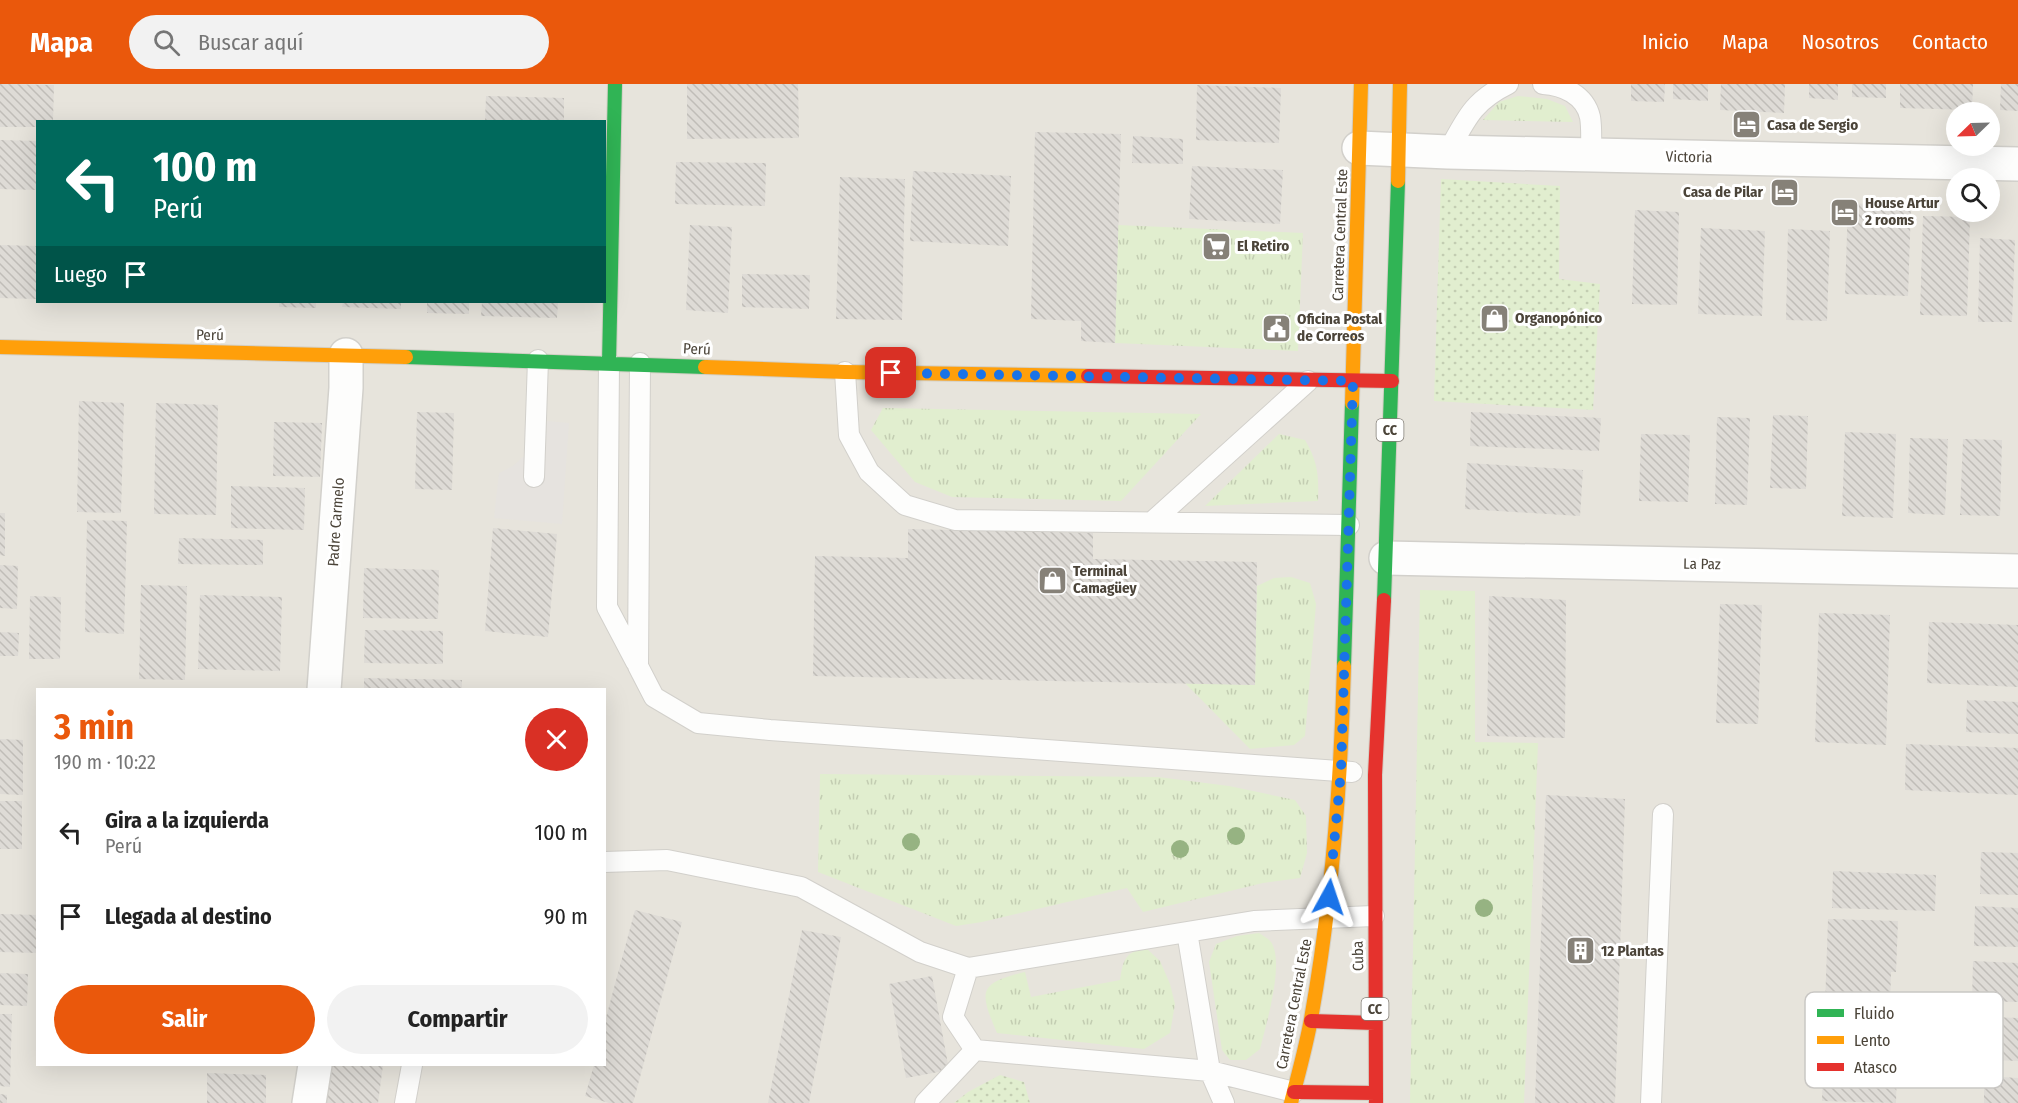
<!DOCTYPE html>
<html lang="es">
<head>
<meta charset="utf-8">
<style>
	:root { --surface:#fff; --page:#f2f2f2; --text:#222; --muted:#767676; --accent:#ea580c }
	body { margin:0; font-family:"Fira Sans Condensed",sans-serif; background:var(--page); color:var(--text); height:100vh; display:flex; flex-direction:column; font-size:22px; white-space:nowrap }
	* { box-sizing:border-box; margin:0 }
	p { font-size:20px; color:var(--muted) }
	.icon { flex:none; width:33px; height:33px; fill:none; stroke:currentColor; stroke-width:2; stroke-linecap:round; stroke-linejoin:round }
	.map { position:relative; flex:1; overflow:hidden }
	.side { position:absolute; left:36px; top:604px; width:570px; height:378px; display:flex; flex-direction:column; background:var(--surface); border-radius:0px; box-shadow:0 6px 24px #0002 }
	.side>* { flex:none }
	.banner { position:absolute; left:36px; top:36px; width:570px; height:183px; border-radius:0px; box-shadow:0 6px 24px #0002; background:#00695c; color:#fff; overflow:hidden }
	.needle { width:39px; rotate:247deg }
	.controls { position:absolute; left:1946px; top:18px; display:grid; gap:12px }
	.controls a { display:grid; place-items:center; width:54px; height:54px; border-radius:50%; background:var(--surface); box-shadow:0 6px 24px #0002; font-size:30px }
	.pin { position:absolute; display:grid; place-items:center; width:51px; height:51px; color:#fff; margin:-26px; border-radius:12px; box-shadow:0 3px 9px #0006 }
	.me { position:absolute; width:66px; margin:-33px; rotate:5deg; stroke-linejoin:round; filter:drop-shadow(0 0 4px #0008) }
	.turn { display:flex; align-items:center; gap:21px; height:126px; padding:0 18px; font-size:27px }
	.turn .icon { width:78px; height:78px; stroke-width:2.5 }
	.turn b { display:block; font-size:42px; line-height:51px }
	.then { display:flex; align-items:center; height:57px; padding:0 18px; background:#0003; gap:12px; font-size:22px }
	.round { display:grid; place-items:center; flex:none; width:63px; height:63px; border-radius:32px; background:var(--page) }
	.overview { display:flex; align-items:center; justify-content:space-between; height:102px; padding:0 18px }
	h1 { font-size:36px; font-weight:700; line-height:45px; color:var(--accent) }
	.button { display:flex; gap:12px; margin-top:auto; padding:12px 18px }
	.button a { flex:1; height:69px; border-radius:36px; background:var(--accent); color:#fff; font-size:24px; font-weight:700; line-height:69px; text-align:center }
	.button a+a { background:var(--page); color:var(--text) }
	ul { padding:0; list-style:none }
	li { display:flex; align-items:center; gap:18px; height:84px; padding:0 18px }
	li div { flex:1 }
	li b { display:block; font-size:22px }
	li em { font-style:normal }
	header { display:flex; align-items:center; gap:36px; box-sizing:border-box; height:84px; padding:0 30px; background:var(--accent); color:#fff }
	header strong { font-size:28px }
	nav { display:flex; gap:33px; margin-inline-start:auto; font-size:21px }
	.search { width:420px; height:54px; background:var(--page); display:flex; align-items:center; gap:15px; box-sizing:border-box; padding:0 21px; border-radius:33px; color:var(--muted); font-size:22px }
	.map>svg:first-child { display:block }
	.residential { fill:#e7e4dc; fill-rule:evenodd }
	.grass { fill:url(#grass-tufts) }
	.garden { fill:url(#garden-dots) }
	.parking { fill:#e6e3df }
	.building { fill:url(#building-back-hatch) }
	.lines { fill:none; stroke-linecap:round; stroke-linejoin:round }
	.lane-casing { stroke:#d2d0cb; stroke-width:22 }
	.street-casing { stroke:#d2d0cb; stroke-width:36 }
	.fast-casing { stroke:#d3cfc5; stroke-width:16 }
	.slow-casing { stroke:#d3cfc5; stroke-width:16 }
	.jam-casing { stroke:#d3cfc5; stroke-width:16 }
	.lane { stroke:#fdfdfc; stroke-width:20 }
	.street { stroke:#fdfdfc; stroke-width:33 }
	.fast { stroke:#30b455; stroke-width:14 }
	.slow { stroke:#ff9f0a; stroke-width:14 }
	.jam { stroke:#e5322d; stroke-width:14 }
	.tree { fill:#96b382 }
	.route { stroke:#1a73e8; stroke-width:10; stroke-dasharray:0 18 }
	.labels { text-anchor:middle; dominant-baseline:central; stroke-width:6; stroke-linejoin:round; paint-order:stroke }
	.shield { fill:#fff; stroke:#817c74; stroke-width:1.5 }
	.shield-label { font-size:14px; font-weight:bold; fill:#4b4439 }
	.poi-label { font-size:15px; font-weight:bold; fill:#4b4439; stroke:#fff; text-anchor:start }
	.street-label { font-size:15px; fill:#4b4439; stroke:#fff }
	.key { fill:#fff; stroke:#c9c7c4; stroke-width:1.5 }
	.key-label { font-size:16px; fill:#4b4439 }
</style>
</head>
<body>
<header>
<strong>Mapa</strong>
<div class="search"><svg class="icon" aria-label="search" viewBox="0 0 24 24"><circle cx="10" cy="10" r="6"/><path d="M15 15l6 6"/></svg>Buscar aquí</div>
<nav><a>Inicio</a><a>Mapa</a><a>Nosotros</a><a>Contacto</a></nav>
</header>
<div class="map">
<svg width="2018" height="1019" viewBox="0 0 2018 1019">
	<defs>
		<pattern id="grass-tufts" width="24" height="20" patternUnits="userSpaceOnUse" patternTransform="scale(1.5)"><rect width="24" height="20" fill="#e1eecf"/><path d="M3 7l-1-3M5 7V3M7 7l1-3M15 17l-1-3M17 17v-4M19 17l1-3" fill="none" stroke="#c3cdb2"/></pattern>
		<pattern id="garden-dots" width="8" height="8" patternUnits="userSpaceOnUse" patternTransform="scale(1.5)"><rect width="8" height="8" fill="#e1eecf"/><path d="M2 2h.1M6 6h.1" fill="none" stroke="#c3cdb2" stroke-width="1.8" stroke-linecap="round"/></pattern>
		<pattern id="building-back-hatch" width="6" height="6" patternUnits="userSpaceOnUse" patternTransform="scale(1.5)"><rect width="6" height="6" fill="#dedbd6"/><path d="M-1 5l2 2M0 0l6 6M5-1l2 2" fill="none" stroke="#c0bdb8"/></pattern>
	</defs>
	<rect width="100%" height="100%" fill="#f4f2ee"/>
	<path class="residential" d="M0,0h2018v1019h-2018zM1956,28h33v34h-33zM38,38h566v180h-566zM1956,94h33v34h-33zM38,606h566v375h-566z"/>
	<path class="grass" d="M1518,12l29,3 18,7 8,16 -90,-2 16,-18z
		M1118,141l185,8 -5,118 -183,-8z
		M883,324l318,6 -80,87 -169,-4 -37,-15 -44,-52z
		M1279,350l26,6c13,22 14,36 13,61l-113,5z
		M1291,493l19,6 6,21 -11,132 -11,9 -44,4 -65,-66 70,2 2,-99 17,-8z
		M1420,506l55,1v151l63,1 -14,360h-114z
		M820,690l338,3 71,9 66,14 11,16 1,37 -7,25 -37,5 -120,29 -16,-24 -145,34 -26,4 -138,-54z
		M1259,849c4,3 9,5 12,9 14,20 -5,83 -11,107l-14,11h-16l-8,-10 -13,-88 7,-18 21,-8z
		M1146,864l14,13 10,23 5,20 -5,29 -26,16 -147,-16c-18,-42 -19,-50 28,-61l6,25 89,-17c3,-20 5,-28 26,-32z"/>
	<path class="garden" d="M1441,95l119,7 -1,93 41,5 -7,126 -159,-9z
		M1000,991l24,7 6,21h-76l14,-11z"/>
	<path class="parking" d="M525,335l44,4 -7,101 -68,-6 5,-45 14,-7 11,-10z"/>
	<path class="building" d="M0,0l54,1 -1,37h-15v5h-38z
		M687,0h111l1,54 -112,1z
		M1631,0h34l-1,18 -33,-1z
		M1673,0h35v17l-35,-2z
		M1721,0h64l-1,29 -64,-3z
		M1809,0h29v16l-29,-2z
		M1852,0h34v14l-34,-1z
		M1900,0h73l-1,26 -72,-2z
		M2001,0h17v27l-18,-1z
		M1197,1l84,3 -2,55 -83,-3z
		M486,12l78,2v24h-79z
		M1035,48l86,2 -6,209 -34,-2v-20l-50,-2z
		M1133,52l50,3v25l-51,-1z
		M0,56l38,1v49l-38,-1z
		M676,78l90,1 -1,43 -90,-2z
		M1192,82l91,4 -3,54 -91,-5z
		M913,87l98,5 -3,70 -98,-5z
		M840,93l65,2 -3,141 -66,-1z
		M1848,119l63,3 -3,90 -63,-2z
		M1635,126l44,2 -2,93 -45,-1z
		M1923,132l47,1 -3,99 -47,-1z
		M690,141l42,2 -4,86 -42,-3z
		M1701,144l64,3 -3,85 -64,-2z
		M1788,145l42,2 -3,90 -41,-1z
		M1980,154l35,2 -3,82h-34z
		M0,161l38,1v53l-38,-1z
		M742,190l68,1 -1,34 -67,-2z
		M279,218h37v6l-37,-1z
		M343,218h58v7l-59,-2z
		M427,218h42v12l-42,-1z
		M482,218h76l-1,16 -76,-2z
		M79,317l45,2 -3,110 -44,-1z
		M156,319l62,2 -2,110 -62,-1z
		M417,328l37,1 -2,77 -37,-1z
		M1471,328l130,6 -2,33 -129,-5z
		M1773,331l35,1 -2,73 -36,-1z
		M1717,333l33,1 -3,87 -32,-1z
		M274,338l48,1 -2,54 -47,-1z
		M1845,348l51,2 -3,84 -51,-2z
		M1641,350l49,1 -2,67 -49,-1z
		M1910,354l38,1 -3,76 -37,-2z
		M1963,355l39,1 -2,76 -40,-1z
		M1467,379l116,7 -3,46 -115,-7z
		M231,402l74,2 -1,42 -73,-2z
		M0,429h5v43l-5,-1z
		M87,436l40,1 -3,113 -39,-2z
		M493,444l64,6 -9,103 -63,-6z
		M908,445l185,4v26l164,3 -2,123 -442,-9 2,-120 93,2z
		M179,454l84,2v25l-85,-1z
		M0,481l18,1 -1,43 -17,-1z
		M364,484l75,2 -1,49 -75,-1z
		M141,501l46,1 -2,94 -46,-1z
		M200,511l82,2 -2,74 -82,-2z
		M30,512l31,1 -1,62h-31z
		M1489,512l77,4 -1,138 -78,-2z
		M1720,520l42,1 -4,119 -42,-1z
		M1819,529l71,2 -4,130 -71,-3z
		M1929,538l89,3v62l-91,-4z
		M365,546l78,1v33l-79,-1z
		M0,548l19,1 -1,23h-18z
		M364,594l98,2v10h-98z
		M1967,616l51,2v32l-52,-2z
		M0,655l23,1v55l-23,-1z
		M1906,660l112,4v47l-113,-5z
		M1546,711l79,4 -10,304h-80z
		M0,717h22v48h-22z
		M1981,768l37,1v42l-38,-1z
		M1833,787l103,4 -1,36 -103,-3z
		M1975,822l43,2v39l-44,-1z
		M635,826l47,12 -49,181h-24l-24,-7 9,-31h10v-40z
		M0,830l38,1v38l-38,-1z
		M1828,835l70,2 -2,51h-5l-1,36 -65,-2z
		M802,846l39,7 -32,166h-41z
		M1973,877l45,2v39l-46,-1z
		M0,889l28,1 -1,32 -27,-1z
		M932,892l17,94 -43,8 -17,-94z
		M0,930h12l-2,73 -10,-1z
		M1969,932l49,2v43l-50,-2z
		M1823,979l74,2 -1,38 -74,-2z
		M327,981h56l-5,38h-56z
		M207,989l59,2v28h-59z
		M1984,992l34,2v25h-34z
		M0,1010l7,1v8h-7z"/>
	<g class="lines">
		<defs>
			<path id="lane" d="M1543,0c20,1 42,11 47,33 2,11 1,26 1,38
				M1448,68c18,-33 25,-51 60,-68
				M609,279l-2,244 29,55
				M640,279l-2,303 16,31 44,26 72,7 582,42
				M845,288l4,63 20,37 36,33 50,15 394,5
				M534,393l4,-117
				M1152,438l156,-141
				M604,778l63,-2 134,27 119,65 48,16
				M1187,848l23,139 14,32
				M975,966l-22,-33 15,-49 286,-47 120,-5
				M975,966l235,21 84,21
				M405,1019l7,-38
				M925,1019l50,-53
				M1651,1019l12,-289"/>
			<path id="street" d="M1359,64l89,4 570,12
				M1386,474l632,13
				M324,606l22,-302v-33
				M309,1019l6,-38"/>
			<path id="fast" d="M406,273l299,10
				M609,279l6,-279
				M1384,516l14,-419
				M1344,582l8,-263"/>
			<path id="slow" d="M1398,97l2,-97
				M0,263l406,10
				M705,283l140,5 243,4
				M1352,319l9,-319
				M1291,1019c7,-28 15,-56 20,-84 21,-117 30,-235 33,-353"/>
			<path id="jam" d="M1088,292l304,5
				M1311,937l64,2
				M1294,1008l82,1
				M1376,1019l-1,-328 9,-175"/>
		</defs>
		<use href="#lane" class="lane-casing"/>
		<use href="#street" class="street-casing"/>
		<use href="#fast" class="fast-casing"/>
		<use href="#slow" class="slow-casing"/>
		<use href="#jam" class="jam-casing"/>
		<use href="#lane" class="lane"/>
		<use href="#street" class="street"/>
		<use href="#fast" class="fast"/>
		<use href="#slow" class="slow"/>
		<use href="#jam" class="jam"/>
	</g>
	<g class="tree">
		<circle cx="1236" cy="752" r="9"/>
		<circle cx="911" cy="758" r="9"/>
		<circle cx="1180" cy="765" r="9"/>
		<circle cx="1484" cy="824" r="9"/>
	</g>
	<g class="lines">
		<path class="route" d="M891,289l462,8 -12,390 -12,126"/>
	</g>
	<defs>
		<symbol id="hotel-square" viewBox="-11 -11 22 22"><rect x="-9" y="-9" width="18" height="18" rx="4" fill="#868178" stroke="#fff"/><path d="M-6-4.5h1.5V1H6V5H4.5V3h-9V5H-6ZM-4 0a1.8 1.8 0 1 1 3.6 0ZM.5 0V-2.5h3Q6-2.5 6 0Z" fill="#fff"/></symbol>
		<symbol id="supermarket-square" viewBox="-11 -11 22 22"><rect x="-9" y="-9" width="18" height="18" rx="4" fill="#868178" stroke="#fff"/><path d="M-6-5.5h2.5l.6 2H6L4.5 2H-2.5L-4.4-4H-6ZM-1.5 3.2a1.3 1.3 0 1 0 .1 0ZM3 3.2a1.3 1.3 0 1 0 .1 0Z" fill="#fff"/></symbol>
		<symbol id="shop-square" viewBox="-11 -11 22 22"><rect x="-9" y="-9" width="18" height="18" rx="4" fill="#868178" stroke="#fff"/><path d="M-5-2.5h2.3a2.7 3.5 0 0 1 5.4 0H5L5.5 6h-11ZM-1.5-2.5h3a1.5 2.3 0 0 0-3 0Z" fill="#fff"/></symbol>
		<symbol id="civic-square" viewBox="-11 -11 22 22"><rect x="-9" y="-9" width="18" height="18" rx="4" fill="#868178" stroke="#fff"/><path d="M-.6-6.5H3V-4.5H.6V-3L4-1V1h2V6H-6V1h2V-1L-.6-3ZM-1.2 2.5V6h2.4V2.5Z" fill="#fff"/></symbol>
		<symbol id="building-square" viewBox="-11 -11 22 22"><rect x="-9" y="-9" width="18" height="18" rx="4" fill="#868178" stroke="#fff"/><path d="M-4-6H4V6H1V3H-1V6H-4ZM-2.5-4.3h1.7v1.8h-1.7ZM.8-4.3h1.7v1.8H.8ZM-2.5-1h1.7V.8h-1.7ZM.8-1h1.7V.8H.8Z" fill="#fff"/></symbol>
	</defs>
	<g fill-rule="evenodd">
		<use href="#hotel-square" x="1730" y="24" width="33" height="33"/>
		<use href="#hotel-square" x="1768" y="92" width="33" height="33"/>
		<use href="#hotel-square" x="1828" y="112" width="33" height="33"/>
		<use href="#supermarket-square" x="1200" y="146" width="33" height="33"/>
		<use href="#shop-square" x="1478" y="218" width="33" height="33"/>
		<use href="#civic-square" x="1260" y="228" width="33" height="33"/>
		<use href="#shop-square" x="1036" y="480" width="33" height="33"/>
		<use href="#building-square" x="1564" y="850" width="33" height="33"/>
	</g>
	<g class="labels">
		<g class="shield">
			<rect x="1376.5" y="335" width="27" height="22" rx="4.5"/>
			<rect x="1361.5" y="914" width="27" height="22" rx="4.5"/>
		</g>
		<g class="shield-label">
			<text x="1390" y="346">CC</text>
			<text x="1375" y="925">CC</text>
		</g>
		<g class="poi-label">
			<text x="1767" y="41">Casa de Sergio</text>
			<text x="1763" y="108" text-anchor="end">Casa de Pilar</text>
			<text x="1865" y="119">House Artur<tspan x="1865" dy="17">2 rooms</tspan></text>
			<text x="1237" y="162">El Retiro</text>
			<text x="1515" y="234">Organopónico</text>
			<text x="1297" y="235">Oficina Postal<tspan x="1297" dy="17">de Correos</tspan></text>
			<text x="1073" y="487">Terminal<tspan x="1073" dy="17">Camagüey</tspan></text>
			<text x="1601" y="867">12 Plantas</text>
		</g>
		<g class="street-label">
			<text transform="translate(1689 73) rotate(1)">Victoria</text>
			<text transform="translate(1340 151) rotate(-88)">Carretera Central Este</text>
			<text transform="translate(210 251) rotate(1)">Perú</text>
			<text transform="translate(697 265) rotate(3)">Perú</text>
			<text transform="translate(336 438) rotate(-86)">Padre Carmelo</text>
			<text transform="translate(1702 480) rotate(1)">La Paz</text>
			<text transform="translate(1358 872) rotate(-91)">Cuba</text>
			<text transform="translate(1294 920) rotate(-79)">Carretera Central Este</text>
		</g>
	</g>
	<rect x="1805" y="908" width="198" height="96" rx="9" class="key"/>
	<rect x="1817" y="925" width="27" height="8" fill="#30b455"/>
	<rect x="1817" y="952" width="27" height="8" fill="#ff9f0a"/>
	<rect x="1817" y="979" width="27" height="8" fill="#e5322d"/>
	<g class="key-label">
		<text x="1854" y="935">Fluido</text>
		<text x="1854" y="962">Lento</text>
		<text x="1854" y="989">Atasco</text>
	</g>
</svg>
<div class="controls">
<a><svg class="needle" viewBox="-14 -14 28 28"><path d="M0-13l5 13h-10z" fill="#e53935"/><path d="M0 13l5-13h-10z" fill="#767676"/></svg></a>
<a><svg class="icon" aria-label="search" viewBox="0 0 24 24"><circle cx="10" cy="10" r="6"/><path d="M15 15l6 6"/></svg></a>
</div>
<div class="pin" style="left:891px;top:289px;background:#d93025"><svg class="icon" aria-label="arrive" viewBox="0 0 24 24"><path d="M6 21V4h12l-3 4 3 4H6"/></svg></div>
<svg class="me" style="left:1329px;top:813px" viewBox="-20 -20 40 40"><path d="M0-17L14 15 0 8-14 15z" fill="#1a73e8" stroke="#fff" stroke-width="4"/></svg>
<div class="banner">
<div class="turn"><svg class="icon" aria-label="left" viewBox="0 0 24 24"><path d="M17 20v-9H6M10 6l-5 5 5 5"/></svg><div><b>100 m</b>Perú</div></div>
<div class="then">Luego<svg class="icon" aria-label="arrive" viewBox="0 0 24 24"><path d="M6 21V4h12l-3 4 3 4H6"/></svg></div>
</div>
<section class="side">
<div class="overview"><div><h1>3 min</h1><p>190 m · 10:22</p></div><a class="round" style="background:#d93025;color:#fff"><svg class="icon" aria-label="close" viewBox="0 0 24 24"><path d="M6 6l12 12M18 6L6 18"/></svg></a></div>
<ul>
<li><svg class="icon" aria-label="left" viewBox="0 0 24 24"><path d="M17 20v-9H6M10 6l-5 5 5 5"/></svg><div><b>Gira a la izquierda</b><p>Perú</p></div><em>100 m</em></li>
<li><svg class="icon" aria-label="arrive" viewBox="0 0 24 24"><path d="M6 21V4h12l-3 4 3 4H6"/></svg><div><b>Llegada al destino</b></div><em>90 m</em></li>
</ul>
<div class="button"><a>Salir</a><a>Compartir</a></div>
</section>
</div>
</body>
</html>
